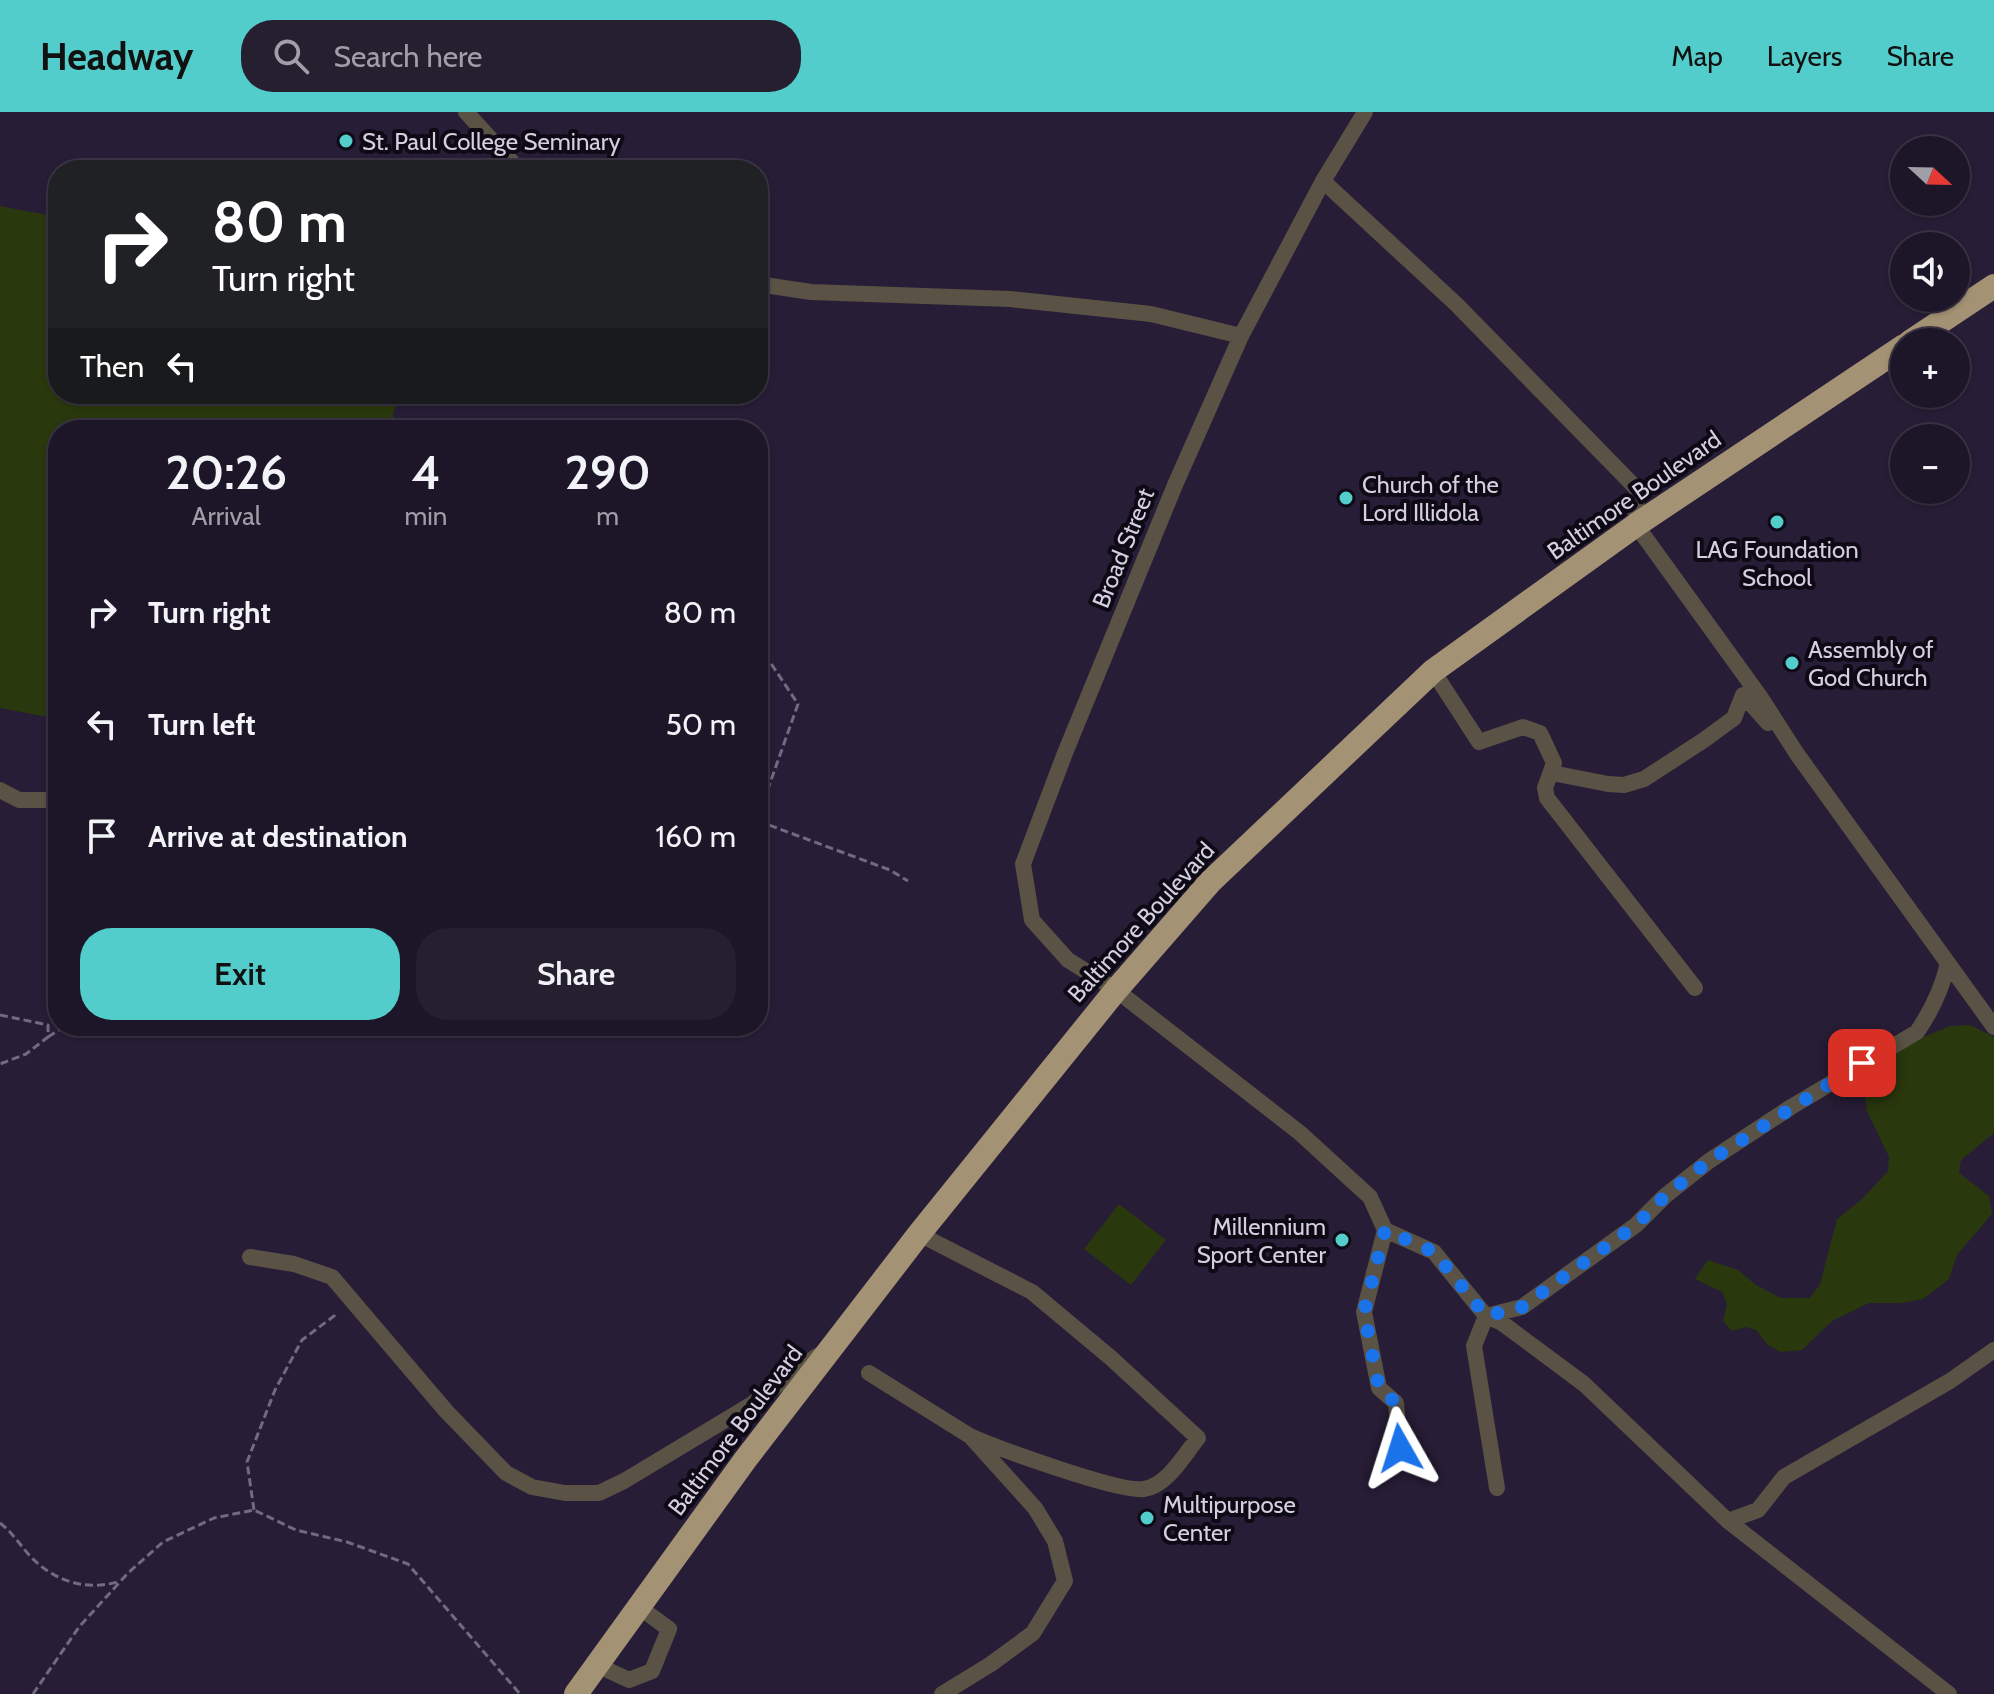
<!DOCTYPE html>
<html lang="en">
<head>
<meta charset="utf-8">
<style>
	:root { --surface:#1d1628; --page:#251f30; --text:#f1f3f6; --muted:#a09fa8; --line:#3b3545; --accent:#53cdcb }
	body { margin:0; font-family:Cabin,sans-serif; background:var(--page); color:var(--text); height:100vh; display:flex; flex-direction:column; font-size:30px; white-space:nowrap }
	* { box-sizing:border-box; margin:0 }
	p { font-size:26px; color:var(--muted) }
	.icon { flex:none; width:44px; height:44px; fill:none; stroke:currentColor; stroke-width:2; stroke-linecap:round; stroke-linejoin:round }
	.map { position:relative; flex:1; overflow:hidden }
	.sheet { position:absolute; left:48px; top:308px; width:720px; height:616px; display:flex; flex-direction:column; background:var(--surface); border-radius:32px; box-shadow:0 2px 6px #0004,0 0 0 2px var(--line) }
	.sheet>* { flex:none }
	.top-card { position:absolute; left:48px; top:48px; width:720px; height:244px; border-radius:32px; box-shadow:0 2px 6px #0004,0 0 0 2px var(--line); background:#202124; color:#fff; overflow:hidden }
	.needle { width:52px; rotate:112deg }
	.tools { position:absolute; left:1890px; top:24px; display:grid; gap:16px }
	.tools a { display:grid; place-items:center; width:80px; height:80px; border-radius:50%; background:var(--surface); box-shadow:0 2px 6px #0004,0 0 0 2px var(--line); font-size:40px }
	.pin { position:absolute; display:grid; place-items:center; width:68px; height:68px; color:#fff; margin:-34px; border-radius:16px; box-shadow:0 4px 12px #0006 }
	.me { position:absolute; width:88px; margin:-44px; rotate:354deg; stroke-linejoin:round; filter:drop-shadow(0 0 6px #0008) }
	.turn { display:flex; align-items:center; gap:28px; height:168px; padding:0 32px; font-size:36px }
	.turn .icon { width:104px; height:104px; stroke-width:2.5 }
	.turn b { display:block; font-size:56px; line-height:68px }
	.then { display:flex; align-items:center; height:76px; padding:0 32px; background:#0003; gap:16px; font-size:30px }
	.eta { display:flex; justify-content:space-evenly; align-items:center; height:136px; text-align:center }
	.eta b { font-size:48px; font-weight:600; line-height:56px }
	.primary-button { display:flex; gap:16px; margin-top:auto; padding:16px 32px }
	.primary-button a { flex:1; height:92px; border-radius:32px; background:var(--accent); color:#111; font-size:32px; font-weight:600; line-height:92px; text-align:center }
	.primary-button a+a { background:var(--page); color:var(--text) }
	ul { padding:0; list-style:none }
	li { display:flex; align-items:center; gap:24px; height:112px; padding:0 32px }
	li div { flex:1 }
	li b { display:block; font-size:30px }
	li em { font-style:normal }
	header { display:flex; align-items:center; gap:48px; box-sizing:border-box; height:112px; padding:0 40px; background:var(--accent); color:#111 }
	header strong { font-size:38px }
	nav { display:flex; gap:44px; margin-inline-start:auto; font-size:28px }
	.search { width:560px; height:72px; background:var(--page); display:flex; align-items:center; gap:20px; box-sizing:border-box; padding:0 28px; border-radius:32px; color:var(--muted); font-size:30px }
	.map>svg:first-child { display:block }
	.green { fill:#2a380d }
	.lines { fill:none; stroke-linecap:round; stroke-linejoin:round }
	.path { stroke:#726a80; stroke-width:3; stroke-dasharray:8 4; stroke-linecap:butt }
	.street { stroke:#595245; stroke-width:16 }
	.highway { stroke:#a39273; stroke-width:24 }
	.route { stroke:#1a73e8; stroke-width:14; stroke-dasharray:0 25.2 }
	.poi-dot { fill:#53cdcb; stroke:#0e0a15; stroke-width:3 }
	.labels { text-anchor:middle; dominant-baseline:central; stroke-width:8; stroke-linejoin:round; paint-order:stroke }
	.poi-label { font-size:24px; fill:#d4cee0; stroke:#0e0a15; text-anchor:start }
	.street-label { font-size:24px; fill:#d4cee0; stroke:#0e0a15 }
</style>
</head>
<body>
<header>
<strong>Headway</strong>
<div class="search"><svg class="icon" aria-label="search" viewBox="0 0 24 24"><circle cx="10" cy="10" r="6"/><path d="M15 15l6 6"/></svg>Search here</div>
<nav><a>Map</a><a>Layers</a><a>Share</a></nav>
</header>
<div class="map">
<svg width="1994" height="1582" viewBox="0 0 1994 1582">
	<rect width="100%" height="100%" fill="#271d36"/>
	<path class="green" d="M0,94l58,11v177h344l-9,19 1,17h-336v289l-58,-11z
		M1970,913l24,12v96l-33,27 -2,13 30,23 3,18 -35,41 -8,24 -26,20 -22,4h-32l-37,18 -30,29 -21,2 -13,-7 -12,-15 -10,-3 -14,4 -9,-10 4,-17 -5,-12 -27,-13 13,-19 30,10 18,15 25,13h29l10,-14 17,-65 25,-20 26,-28 1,-14 -22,-46 -5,-35 16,-20 72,-30z
		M1119,1092l47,36 -35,45 -47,-36z"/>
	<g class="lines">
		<path class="path" d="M758,532l40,60 -40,113
			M758,709l132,49 18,11
			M0,903l48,10v12l-22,17 -26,10
			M48,925l17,-11
			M254,1398l-7,-48 28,-72 27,-50 36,-27
			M0,1411c12,9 20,22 30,33 24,25 55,35 87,26
			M33,1582l46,-67 49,-54 35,-31 51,-24 40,-8 42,20 51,12 61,22 112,130"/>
		<path class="street" d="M466,0l53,58
			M1365,0l-42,69 -82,155 -66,149 -110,268 -42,111 9,56 36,40 48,30 184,143 70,64 15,33 49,22 52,64 16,7 82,61 144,137 221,173
			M1323,69l133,123 181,185 -1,36 125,173 36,56 197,273
			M758,172l53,8 199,7 141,15 90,22
			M1433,559l46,71 44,-15 17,6 14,30 -9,25 2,10 148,190
			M1552,661l56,11 16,1 20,-6 60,-39 30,-22 9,-23 25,28
			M0,678l19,10h39
			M1385,1118l-21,82 15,76 17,15 4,45
			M919,1122l113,58 79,66 87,80c-14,17 -30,47 -54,51 -24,4 -147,-41 -174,-53
			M250,1145l44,7 38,13 114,134 60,62 26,14 33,6h34l25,-12 128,-77 65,-48
			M869,1261l101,63 65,72 20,33 10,40 -32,52 -42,31 -49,30
			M1497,1376l-23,-142 12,-30 36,-9 114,-82 29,-29 44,-35 82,-54 126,-75c15,-22 25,-43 31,-69l5,8
			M1728,1409l30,-11 26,-33 166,-96 44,-31
			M597,1553l32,15 23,-9 17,-42 -30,-22"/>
		<path class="highway" d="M1910,230l84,-56
			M576,1582l169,-234 174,-226 197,-244 94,-108 223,-211 203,-146 268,-179"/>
	</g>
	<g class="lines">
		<path class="route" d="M1400,1336l-4,-45 -17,-15 -15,-76 21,-82 49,22 52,64 36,-9 114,-82 29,-29 44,-35 153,-98"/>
	</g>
	<g class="poi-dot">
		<circle cx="346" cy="29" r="8"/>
		<circle cx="1346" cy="386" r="8"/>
		<circle cx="1777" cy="410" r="8"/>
		<circle cx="1792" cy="551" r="8"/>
		<circle cx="1342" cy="1128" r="8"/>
		<circle cx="1147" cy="1406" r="8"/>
	</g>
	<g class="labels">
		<g class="poi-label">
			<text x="362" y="29">St. Paul College Seminary</text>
			<text x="1362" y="372">Church of the<tspan x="1362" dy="28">Lord Illidola</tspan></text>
			<text x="1777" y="437" text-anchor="middle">LAG Foundation<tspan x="1777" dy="28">School</tspan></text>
			<text x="1808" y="537">Assembly of<tspan x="1808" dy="28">God Church</tspan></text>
			<text x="1326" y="1114" text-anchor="end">Millennium<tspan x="1326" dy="28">Sport Center</tspan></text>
			<text x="1163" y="1392">Multipurpose<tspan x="1163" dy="28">Center</tspan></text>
		</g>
		<g class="street-label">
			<text transform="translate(1634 383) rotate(-35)">Baltimore Boulevard</text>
			<text transform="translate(1123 436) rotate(-68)">Broad Street</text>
			<text transform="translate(1141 810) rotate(-48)">Baltimore Boulevard</text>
			<text transform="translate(735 1318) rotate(-53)">Baltimore Boulevard</text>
		</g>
	</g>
</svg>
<div class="tools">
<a><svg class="needle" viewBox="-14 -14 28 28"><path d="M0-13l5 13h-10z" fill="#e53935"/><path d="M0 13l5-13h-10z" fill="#a09fa8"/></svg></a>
<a><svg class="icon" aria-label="sound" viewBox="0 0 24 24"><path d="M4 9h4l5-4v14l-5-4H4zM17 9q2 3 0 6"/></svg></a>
<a>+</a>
<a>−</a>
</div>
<div class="pin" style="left:1862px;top:951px;background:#d93025"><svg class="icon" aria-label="arrive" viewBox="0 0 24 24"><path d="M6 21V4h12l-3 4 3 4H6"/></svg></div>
<svg class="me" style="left:1400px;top:1336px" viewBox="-20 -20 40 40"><path d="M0-17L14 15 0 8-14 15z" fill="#1a73e8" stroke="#fff" stroke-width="4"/></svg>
<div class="top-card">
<div class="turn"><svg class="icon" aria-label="right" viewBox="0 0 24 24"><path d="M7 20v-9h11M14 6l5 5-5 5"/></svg><div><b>80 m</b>Turn right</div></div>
<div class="then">Then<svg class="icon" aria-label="left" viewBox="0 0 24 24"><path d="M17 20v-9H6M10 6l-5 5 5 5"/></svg></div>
</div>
<section class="sheet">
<div class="eta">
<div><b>20:26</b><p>Arrival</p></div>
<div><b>4</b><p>min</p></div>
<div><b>290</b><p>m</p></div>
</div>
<ul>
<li><svg class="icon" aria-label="right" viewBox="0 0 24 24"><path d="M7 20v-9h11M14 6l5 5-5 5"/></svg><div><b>Turn right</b></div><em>80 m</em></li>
<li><svg class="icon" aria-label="left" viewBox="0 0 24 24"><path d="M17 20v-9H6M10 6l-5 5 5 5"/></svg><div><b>Turn left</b></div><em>50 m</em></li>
<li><svg class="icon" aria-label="arrive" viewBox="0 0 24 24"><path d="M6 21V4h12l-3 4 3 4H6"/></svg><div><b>Arrive at destination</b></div><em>160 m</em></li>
</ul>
<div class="primary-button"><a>Exit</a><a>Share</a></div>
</section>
</div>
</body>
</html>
